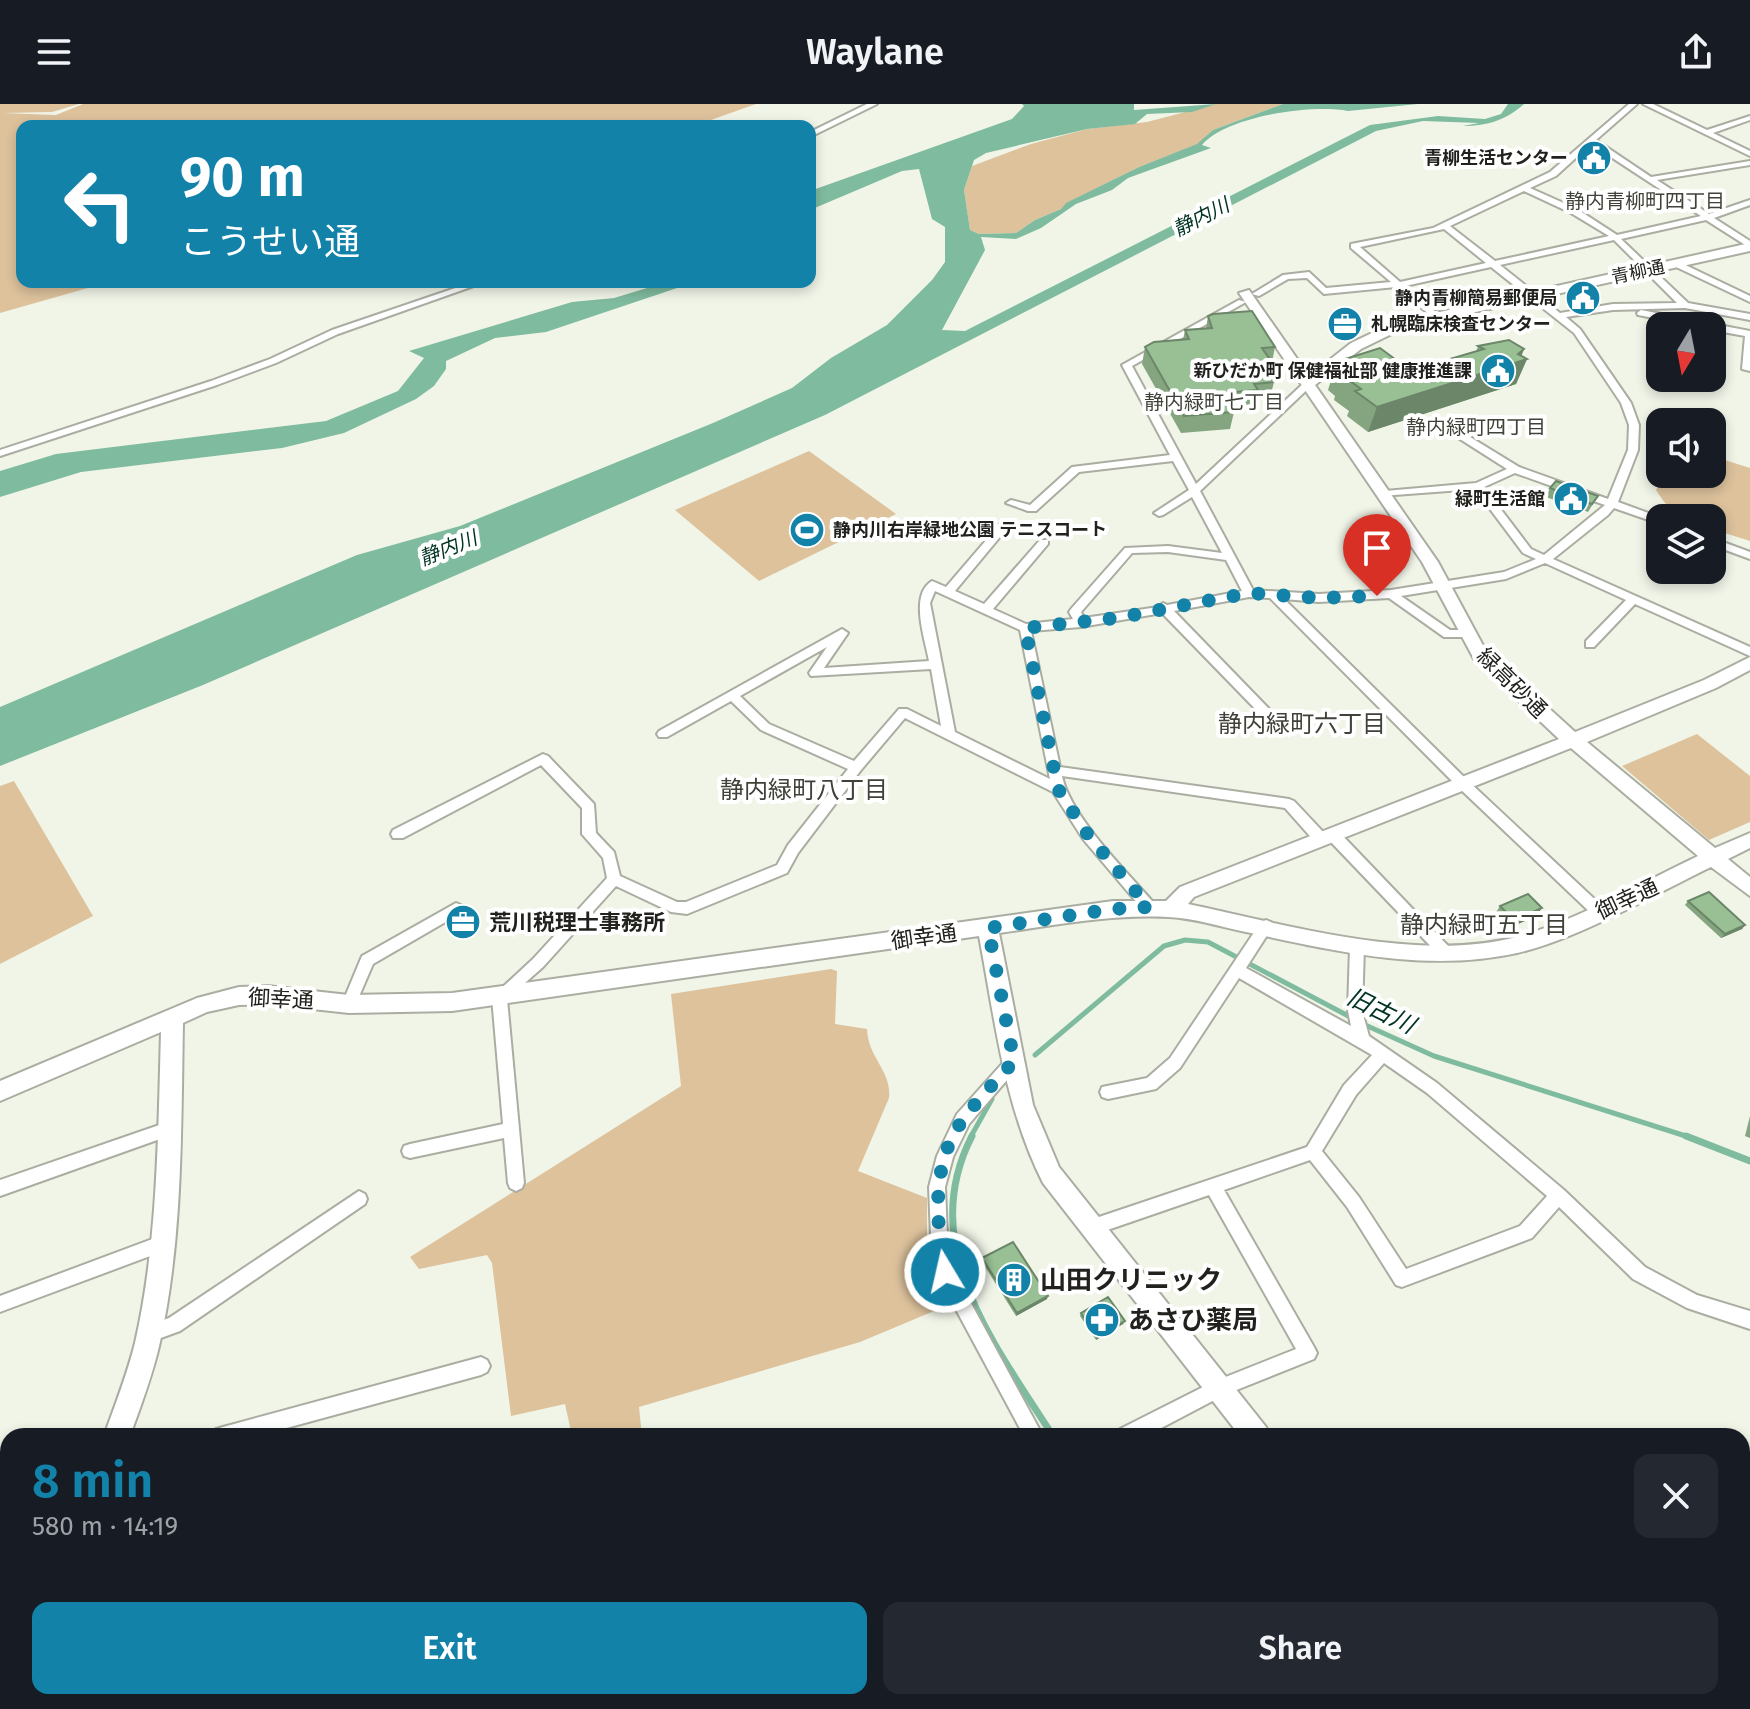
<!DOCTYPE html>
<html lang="en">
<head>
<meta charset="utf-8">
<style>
	:root { --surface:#171b24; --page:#242831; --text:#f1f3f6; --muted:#9ea1a6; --accent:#1282a9 }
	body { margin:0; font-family:"Fira Sans","Noto Sans JP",sans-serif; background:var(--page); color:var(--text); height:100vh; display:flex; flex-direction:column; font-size:30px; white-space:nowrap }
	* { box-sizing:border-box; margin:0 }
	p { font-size:26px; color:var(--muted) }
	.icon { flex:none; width:44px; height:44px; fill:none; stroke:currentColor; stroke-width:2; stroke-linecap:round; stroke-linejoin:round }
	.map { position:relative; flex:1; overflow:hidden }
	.side { position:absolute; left:0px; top:1324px; width:1750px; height:282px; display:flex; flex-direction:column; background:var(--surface); border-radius:24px 24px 0 0; box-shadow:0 4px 12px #0003 }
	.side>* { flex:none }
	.hud { position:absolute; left:16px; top:16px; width:800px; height:168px; border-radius:16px; box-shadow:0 4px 12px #0003; background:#1282a9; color:#fff; overflow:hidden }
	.needle { width:52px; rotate:190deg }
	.buttons { position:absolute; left:1646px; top:208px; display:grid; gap:16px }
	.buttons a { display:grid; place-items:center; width:80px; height:80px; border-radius:16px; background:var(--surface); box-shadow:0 4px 12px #0003; font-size:40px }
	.pin { position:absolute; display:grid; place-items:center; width:68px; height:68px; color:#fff; margin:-82px -34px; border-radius:50% 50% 50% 0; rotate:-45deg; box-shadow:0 0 8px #0007 }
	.pin .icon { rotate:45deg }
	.me { position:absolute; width:88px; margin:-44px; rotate:351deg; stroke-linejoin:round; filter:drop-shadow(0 0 6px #0008) }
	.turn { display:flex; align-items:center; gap:28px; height:168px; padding:0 32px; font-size:36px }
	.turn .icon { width:104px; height:104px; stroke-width:2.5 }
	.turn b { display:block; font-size:56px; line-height:68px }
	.round { display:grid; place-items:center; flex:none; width:84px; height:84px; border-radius:16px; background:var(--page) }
	.head { display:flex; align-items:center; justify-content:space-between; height:136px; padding:0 32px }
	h1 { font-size:48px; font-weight:600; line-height:60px; color:var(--accent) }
	.button { display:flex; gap:16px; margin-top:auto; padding:16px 32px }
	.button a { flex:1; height:92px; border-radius:16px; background:var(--accent); color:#fff; font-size:32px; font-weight:600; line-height:92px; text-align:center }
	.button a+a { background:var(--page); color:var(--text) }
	header { display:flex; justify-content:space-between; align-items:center; height:104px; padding:0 32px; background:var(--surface); font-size:36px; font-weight:600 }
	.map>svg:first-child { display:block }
	.green { fill:#ddc29c }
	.water { fill:#7fbb9f }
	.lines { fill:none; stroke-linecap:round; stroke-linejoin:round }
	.stream-far1 { stroke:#7fbb9f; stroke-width:5 }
	.stream { stroke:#7fbb9f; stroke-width:7 }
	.street-casing { stroke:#aaada1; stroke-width:4 }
	.secondary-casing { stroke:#aaada1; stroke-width:4 }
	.street { fill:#fff; fill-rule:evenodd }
	.secondary { fill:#fff; fill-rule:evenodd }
	.wall { fill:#84a57f }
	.shaded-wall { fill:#6b8668 }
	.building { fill:#99c094; stroke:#6b8668; stroke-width:2 }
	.route { stroke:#1282a9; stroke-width:14; stroke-dasharray:0 25.2 }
	.labels { text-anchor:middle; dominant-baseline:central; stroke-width:8; stroke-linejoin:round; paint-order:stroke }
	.far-poi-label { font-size:18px; font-weight:bold; fill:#21221d; stroke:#fff; text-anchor:end }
	.far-street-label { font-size:18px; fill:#21221d; stroke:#fff }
	.far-neighbourhood-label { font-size:20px; fill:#3f4238; stroke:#fff }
	.far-water-label { font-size:20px; font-style:italic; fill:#003321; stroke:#fff }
	.street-label { font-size:22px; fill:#21221d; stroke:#fff }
	.poi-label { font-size:22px; font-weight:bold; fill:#21221d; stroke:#fff; text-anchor:start }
	.neighbourhood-label { font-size:24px; fill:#3f4238; stroke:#fff }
	.water-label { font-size:24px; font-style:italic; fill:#003321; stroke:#fff }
	.near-poi-label { font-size:26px; font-weight:bold; fill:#21221d; stroke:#fff; text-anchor:start }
</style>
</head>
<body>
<header><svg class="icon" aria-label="menu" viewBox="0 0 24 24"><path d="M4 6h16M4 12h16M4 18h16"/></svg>Waylane<svg class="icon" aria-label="share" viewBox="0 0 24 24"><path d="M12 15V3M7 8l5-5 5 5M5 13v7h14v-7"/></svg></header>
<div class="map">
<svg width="1750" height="1605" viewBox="0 0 1750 1605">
	<rect width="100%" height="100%" fill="#f1f5e8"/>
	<path class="green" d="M0,0h79l-27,8 -49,1 53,2 27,-11h673l-62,22h-672v156h87l-109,31z
		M1216,0h67l-70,26 -15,14 -59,23 -72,36 -6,6 -26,11 -19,13 -37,1 -9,-4 -6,-40 8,-24 59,-22 56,-15 60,-7z
		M809,347l87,63 -137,67 -84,-71z
		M1712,352l38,12v73l-38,-12v-11c-31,0 -39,-1 -56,-28l9,-16h47z
		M1697,630l53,42v46l-41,18 -87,-74z
		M14,677l79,135 -93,48v-178z
		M831,865l6,2 -2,53 32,5c1,29 25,42 22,69l-31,73 69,27v48l19,60 -86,36 -221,65 3,29h-70l-7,-32 -54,12 -19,-153 -5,-8 -68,14 -9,-12 271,-171 -10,-92z
		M1225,1598h205l5,7h-207z"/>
	<path class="water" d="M1022,0h112v6l82,-6 -24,8 -45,2 -12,10 -48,5 -101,24 -12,7 -10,30 6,40 9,4 37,-1 19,-13 26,-11 5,-6 73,-36 58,-23 16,-14 70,-26h135l-70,7c-36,-7 -122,5 -146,34l9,3 -83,30 -16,12 -36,14 -35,24 -25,11 -35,-2 4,13 -43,80 23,1 405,-206 68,-9 47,3 16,-5 7,-10h16c-18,16 -36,22 -61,22l16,-3 -56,-2 -47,10 -551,284 -622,270 -203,81v-59l357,-152 103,-29 253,-103 79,-35 39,-30 56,-33 45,-45 13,-18v-35l-13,-8 -13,-50 -17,2 -92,39v-19l202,-72 12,-13z
		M667,178h28l-149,50 -51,6 -49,23v8l-12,17 -18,13 -72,34 -62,15 -201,24 -81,25v-26l56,-17 270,-33 72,-30 26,-33 -15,-7 163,-49 42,-4z"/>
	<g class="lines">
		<path class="stream-far1" d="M1363,920l71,32 258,82
			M1035,951l129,-109 21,-6 23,2 146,77
			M970,1034l22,-39"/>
		<path class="stream" d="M972,1032c-57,110 23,209 81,300
			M1686,1032l64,25
			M1214,1598l4,7"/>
		<defs>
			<path id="street" d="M867,0h10l-67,33v-5z
				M1629,0h8l-41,36 55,37 99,-16v4l-93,15 52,34 41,-14v5l-36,13 36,23v7l-44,-28 -85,19 67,64 62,11v6l-65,-12 -72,2 -47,7 14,12 51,74 8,22 -1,25 -20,52 44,16 -2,6 -46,-16 -6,7 -55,44 197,88v9l-115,-52 -41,43h-8v-6l40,-41 -81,-37 -39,16 -105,17 49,34h20l2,3 -6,4h-22l-55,-39 -70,4 -35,-3 183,181 137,128 2,4 -2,4h-10l-137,-130 -187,-188 -21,-1 -75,14 102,105 2,3 -2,3h-8l-106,-109 -81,14 -50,4 29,136 229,32 5,2 32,34 2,4 -2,4h-10l-31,-35 -223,-32c8,40 65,96 92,127l2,4 -2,4h-10l-61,-72 -30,-47 -148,-74 -44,52 -63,83 -11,20 -100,41 -16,-2 -55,-26 -73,81 -36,32 17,184 -2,5 -6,3 -6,-3 -2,-5 -4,-45 -94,20 -6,-2 -2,-5 2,-5 6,-2 93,-20 -11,-127 41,-38 74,-81 -4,-20 -21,-24v-26l-41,-43 -138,73h-10l-2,-4 2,-4 150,-76 5,2 46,48 2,29 18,19 6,24 57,26h9l91,-37 11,-20 60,-76 -87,-39 -30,-29 -64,36h-8l-2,-3 2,-3 183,-102 6,4 -24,35 105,-7c-4,-22 -20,-66 3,-80l14,6 54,-63h8l1,2 -54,65 29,13 56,-64h8v4l-55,65 33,15 47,-5 -4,-7 2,-3 54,-61 43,-2 54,7 -30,-56 -29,18 -4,1 -5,-3 35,-23 -16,-29 -94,11 -43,39h-8l-22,-8 5,-3 19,5 42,-38 98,-12 -48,-90 117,-65 7,2 -114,64 64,118 109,-102 8,2 -113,107 53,99 66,4 72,-4 113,-18 32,-13 -13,-6 -48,-64 -94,7 -1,-2 5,-3 91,-8 31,-14 -69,-44v-4h6l75,46 89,32 20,-49 1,-25 -8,-22 -47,-70 -83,-66 -86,19 33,28 1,2 -4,3 -39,-32 -72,7 -17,-16 -19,1 -29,17 -7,-2 31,-19 26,-3 17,16 65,-6 -40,-34v-4l82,-16 117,-56zM1591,40l110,72 -84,19 -40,-26 -47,-21 26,-12zM1524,87l47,22 38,23 -114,25 -45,-35zM1444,125l42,34 -86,19 -40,-35zM1614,136l63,63 -64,1 -53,9 -60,-48zM1515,369l90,32 -61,50 -13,-6 -47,-62zM1168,448l58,8 16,31 -75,14 -4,-2 -5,4 -74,11 -3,-6 51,-59zM935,487l85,39 30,149 -95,-47 -25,-129zM827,543l-18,26 2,3 120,-7 10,57 -34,-17h-8l-45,52 -85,-37 -29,-28z
				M1643,0h10l54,26 43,-14v4l-37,13 37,18v5z
				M1677,157l73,35v6l-76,-36v-4z
				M473,178h12l-147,52 -62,29 -59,22 -217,71v-6l211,-69 59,-22 62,-29z
				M1641,206l109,21v40l-8,-2 3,-33 -33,-6v-4h-17l-57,-11 -1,-2z
				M1712,434l38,14v7l-38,-14z
				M1333,726l5,1 113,118 2,4 -2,4h-10l-113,-118 -2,-4 2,-4z
				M456,799l5,2 2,4 -2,4 -88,51 -19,44 -5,2 -5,-2 -2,-4 20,-48z
				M1266,816l5,2 2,4 -27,42 105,58 -3,-15 2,-64 2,-4h10l2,4 -2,64 7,25 68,47 127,107 81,77 52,28 53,16v18l-63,-21 -54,-29 -74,-72 -27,31 -130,49 -6,-2 -49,-78 -37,-47 -86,30 90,157 3,6 -3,6 -90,36 -78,41h-28l2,-7 93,-47 83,-33 -87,-154 -119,41 -6,-2 -2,-6 2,-6 6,-2 217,-73 37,-62 28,-30 -133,-77 -59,90 -24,21 -48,10 -6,-2 -2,-5 2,-5 45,-9 23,-20 91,-136zM1384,959l43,30 120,103 -27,30 -114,43 -47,-72 -37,-46 34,-56z
				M1014,950l5,2 3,5 -3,5 -50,58 -16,33 -8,30 2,49 6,34 90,166h-19l-85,-158 -8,-42 -2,-49 8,-31 20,-42 52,-58z
				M168,1018l6,2 2,5 -2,5 -174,62v-16z
				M359,1087l6,3 2,5 -2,5 -185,127 -30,11 -6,-3 -3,-6 3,-6 25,-9z
				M163,1131l6,2 2,6 -2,6 -169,63v-16z
				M481,1253l6,3 3,6 -3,6 -6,3 -224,61h-43l2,-7 7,-2z
				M325,1598h40l-3,7h-39z
				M660,1598h20l1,7h-20z
				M1182,1598h22l2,7h-21z"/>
			<path id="secondary" d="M1750,139v8l-346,77 -43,21 -46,36 123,177 48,89 89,81 129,-52 46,-23v13l-34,18 -129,54 128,106 35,-15v15l-22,11 22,18v19l-39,-29c-56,27 -135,73 -194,86 -91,20 -182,-2 -271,-21 -25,-5 -52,-14 -78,-15 -56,-3 -113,8 -169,16l34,172 26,62 207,260 4,9h-30l-197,-253c-39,-77 -48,-163 -64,-247l-527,75 -103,2 -82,-9 -28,1 -32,7 -24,11c-2,106 0,215 -23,319 -7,32 -19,63 -30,94h-26c11,-31 23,-61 31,-93 23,-101 23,-208 26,-311l-161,69v-20l197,-83 42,-11 28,-1 82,9 103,-2 661,-92h53l14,-14 379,-148 -85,-80 -52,-97 -183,-269 10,-3 60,86 42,-33 44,-21zM1571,644l127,108c-55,26 -120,64 -178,80 -101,28 -232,-11 -332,-32l6,-7z
				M8,1564v34h7l-3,7h-12v-37z
				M1457,1598h32l3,7h-32z"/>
		</defs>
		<use href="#street" class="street-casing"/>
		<use href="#secondary" class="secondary-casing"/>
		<use href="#street" class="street"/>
		<use href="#secondary" class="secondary"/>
	</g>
	<path class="wall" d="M1208,212l67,31 -3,15 2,3 -3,11 3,6 -4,16 -14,2 -2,7 -22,2 2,3 -4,17 -49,4 -39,-69 3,-17 38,-7 2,-10 21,-2z
		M1478,242l46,3 -3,7 6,3 -11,25 -148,48 -21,-16 2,-5 -15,-11 1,-4 -7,-6 8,-25 5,-1 1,-4 65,8 23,-3 46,-13z
		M1550,384l48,8 -10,16 -42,-15z
		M1688,797l57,24 -3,4 -21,9 -36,-33z
		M1500,802l36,10 -27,12 -14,-14z
		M1750,1012v22l-5,-2z
		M982,1154l65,41 -31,17 -34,-54z
		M1081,1209l44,8 -2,3 -27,16 -16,-24z"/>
	<path class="shaded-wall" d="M1524,245l-5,13 8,-3 -11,25 -148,48 9,-25 141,-53z
		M1542,804l-6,8 -27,12 5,-8z
		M1745,821l-3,4 -21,9 4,-4z
		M1048,1192l-1,3 -31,17 1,-3z
		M1125,1217l-2,3 -27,16 1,-3z"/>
	<path class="building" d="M1252,207l23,36 -13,1 12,17 -9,1 9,16 -20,2 4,6 -36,3 12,19 -50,4 -39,-69 9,-5 35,-3 -4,-9 27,-2 -4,-12 5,-2z
		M1509,236l15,9 -6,5 9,5 -150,48 -22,-16 6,-2 -19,-14 3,-1 -9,-9 10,-3 -4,-2 38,-12 27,20 19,-5 4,2 54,-16 -6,-3z
		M1556,377l42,15 -6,8 -42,-16z
		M1709,788l36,33 -20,9 -37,-33z
		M1528,790l14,14 -28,12 -14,-14z
		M1013,1138l35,54 -31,17 -35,-55z
		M1108,1193l17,24 -28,16 -16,-24z"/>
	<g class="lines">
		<path class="route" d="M945,1168c-9,-52 -15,-110 20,-155 15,-20 33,-38 49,-56l-26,-133 125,-19 36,-2 -61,-72 -30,-46 -33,-161 92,-10 132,-25 70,5 58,-2"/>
	</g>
	<defs>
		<symbol id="civic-disc" viewBox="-11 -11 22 22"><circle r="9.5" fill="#1282a9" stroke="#fff"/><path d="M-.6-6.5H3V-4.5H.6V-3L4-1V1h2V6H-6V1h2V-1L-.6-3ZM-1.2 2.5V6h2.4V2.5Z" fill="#fff"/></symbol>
		<symbol id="office-disc" viewBox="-11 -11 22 22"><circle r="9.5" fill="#1282a9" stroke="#fff"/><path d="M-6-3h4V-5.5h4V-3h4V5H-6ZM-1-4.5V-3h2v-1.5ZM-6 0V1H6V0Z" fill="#fff"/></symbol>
		<symbol id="stadium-disc" viewBox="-11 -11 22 22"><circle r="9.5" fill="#1282a9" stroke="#fff"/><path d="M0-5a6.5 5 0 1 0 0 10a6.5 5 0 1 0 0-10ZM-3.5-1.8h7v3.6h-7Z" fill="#fff"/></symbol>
		<symbol id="building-disc" viewBox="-11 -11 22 22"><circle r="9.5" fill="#1282a9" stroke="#fff"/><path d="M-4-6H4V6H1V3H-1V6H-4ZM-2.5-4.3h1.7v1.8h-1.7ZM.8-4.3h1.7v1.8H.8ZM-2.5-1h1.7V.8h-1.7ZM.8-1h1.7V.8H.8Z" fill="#fff"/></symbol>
		<symbol id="pharmacy-disc" viewBox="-11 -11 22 22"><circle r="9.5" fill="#1282a9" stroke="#fff"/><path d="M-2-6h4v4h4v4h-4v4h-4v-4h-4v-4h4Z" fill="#fff"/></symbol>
	</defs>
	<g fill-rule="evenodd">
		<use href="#civic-disc" x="1574" y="34" width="40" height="40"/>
		<use href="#civic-disc" x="1563" y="174" width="40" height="40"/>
		<use href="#office-disc" x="1325" y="200" width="40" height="40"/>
		<use href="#civic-disc" x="1478" y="247" width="40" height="40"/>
		<use href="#civic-disc" x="1551" y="375" width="40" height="40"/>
		<use href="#stadium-disc" x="787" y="406" width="40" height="40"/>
		<use href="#office-disc" x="443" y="798" width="40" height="40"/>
		<use href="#building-disc" x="994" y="1156" width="40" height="40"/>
		<use href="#pharmacy-disc" x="1082" y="1196" width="40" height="40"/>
	</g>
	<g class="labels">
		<g class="far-poi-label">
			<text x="1568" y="54">青柳生活センター</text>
			<text x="1557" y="194">静内青柳簡易郵便局</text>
			<text x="1371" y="220" text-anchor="start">札幌臨床検査センター</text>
			<text x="1472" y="267">新ひだか町 保健福祉部 健康推進課</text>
			<text x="1545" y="395">緑町生活館</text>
			<text x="833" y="426" text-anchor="start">静内川右岸緑地公園 テニスコート</text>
		</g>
		<g class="far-street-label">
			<text transform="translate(1638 168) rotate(-12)">青柳通</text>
		</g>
		<g class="far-neighbourhood-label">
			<text x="1645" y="97">静内青柳町四丁目</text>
			<text x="1214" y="298">静内緑町七丁目</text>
			<text x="1476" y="323">静内緑町四丁目</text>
		</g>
		<g class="far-water-label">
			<text transform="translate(1201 113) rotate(-27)">静内川</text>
			<text transform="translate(448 444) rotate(-22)">静内川</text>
		</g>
		<g class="street-label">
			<text transform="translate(1512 579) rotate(45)">緑高砂通</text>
			<text transform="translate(1627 795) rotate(-25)">御幸通</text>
			<text transform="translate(924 833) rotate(-8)">御幸通</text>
			<text transform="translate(281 895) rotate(3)">御幸通</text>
		</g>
		<g class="poi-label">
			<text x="489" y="818">荒川税理士事務所</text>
		</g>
		<g class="neighbourhood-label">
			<text x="1302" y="620">静内緑町六丁目</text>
			<text x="804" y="686">静内緑町八丁目</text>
			<text x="1484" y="821">静内緑町五丁目</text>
		</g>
		<g class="water-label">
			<text transform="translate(1381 907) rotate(26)">旧古川</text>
		</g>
		<g class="near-poi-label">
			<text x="1040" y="1176">山田クリニック</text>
			<text x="1128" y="1216">あさひ薬局</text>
		</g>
	</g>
</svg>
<div class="buttons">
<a><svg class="needle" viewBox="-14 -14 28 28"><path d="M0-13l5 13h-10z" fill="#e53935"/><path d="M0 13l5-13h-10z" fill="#9ea1a6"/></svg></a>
<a><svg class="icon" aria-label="sound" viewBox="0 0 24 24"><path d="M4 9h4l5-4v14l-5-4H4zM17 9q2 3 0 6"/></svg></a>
<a><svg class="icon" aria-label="layers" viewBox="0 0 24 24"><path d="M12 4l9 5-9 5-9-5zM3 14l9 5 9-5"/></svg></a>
</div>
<div class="pin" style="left:1377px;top:492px;background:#d93025"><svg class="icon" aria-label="arrive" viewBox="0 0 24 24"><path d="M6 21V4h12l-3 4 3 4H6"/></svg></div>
<svg class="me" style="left:945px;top:1168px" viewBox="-20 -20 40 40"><circle r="17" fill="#1282a9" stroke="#fff" stroke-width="3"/><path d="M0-11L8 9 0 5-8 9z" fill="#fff"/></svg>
<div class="hud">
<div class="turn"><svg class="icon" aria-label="left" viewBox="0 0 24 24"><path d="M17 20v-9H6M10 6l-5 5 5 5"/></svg><div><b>90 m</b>こうせい通</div></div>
</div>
<section class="side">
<div class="head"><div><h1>8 min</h1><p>580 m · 14:19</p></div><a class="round"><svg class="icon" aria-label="close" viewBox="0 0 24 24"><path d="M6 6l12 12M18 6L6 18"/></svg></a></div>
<div class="button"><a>Exit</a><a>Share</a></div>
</section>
</div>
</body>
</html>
